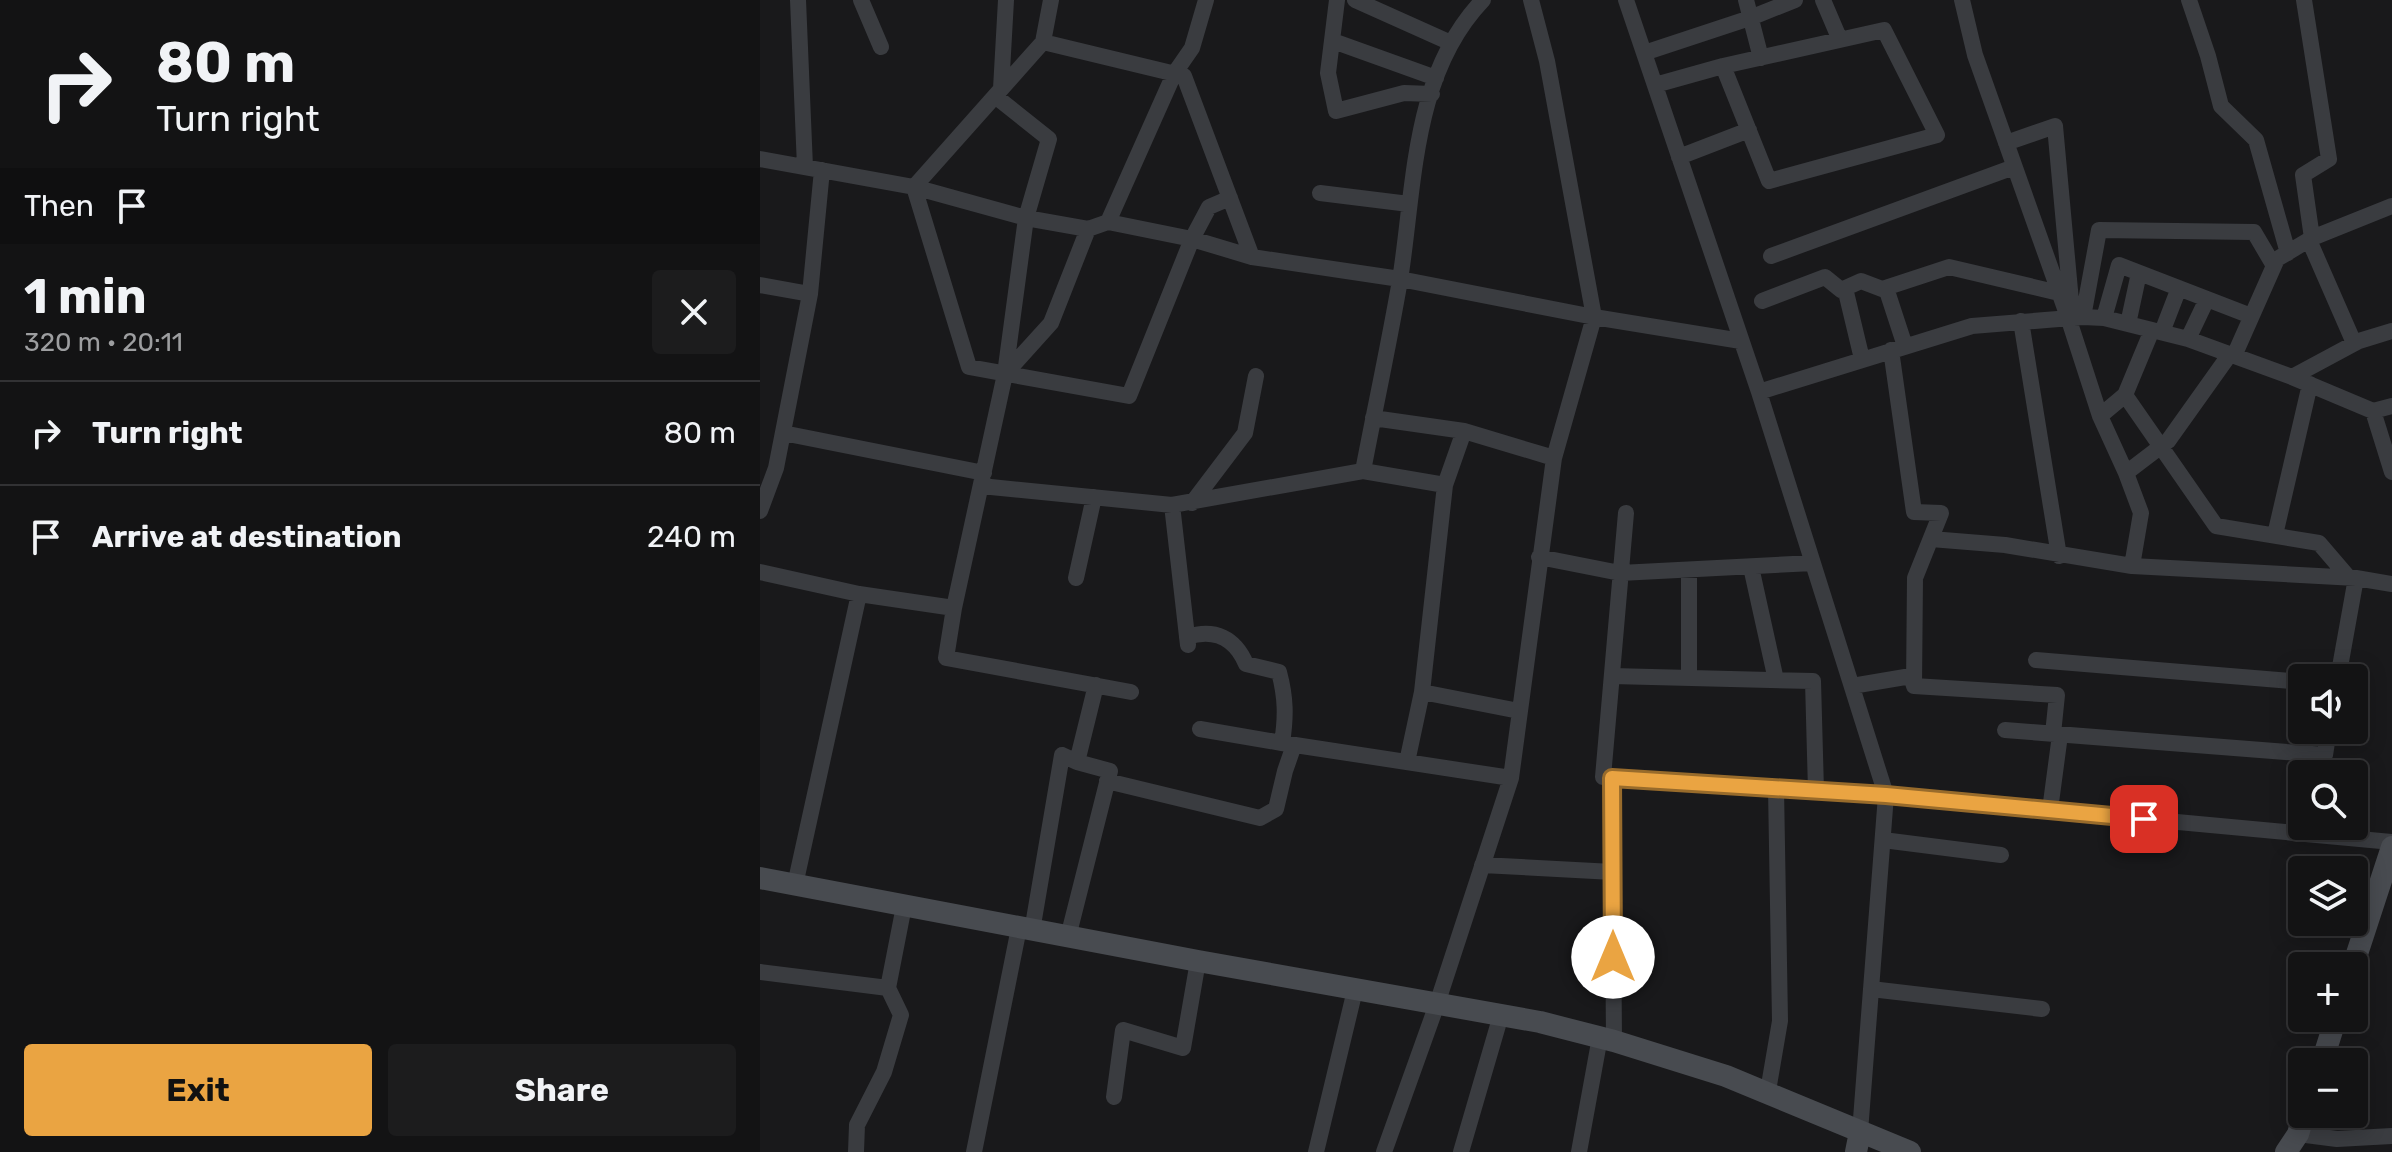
<!DOCTYPE html>
<html lang="en">
<head>
<meta charset="utf-8">
<style>
	:root { --surface:#131314; --page:#1c1c1d; --text:#f1f3f6; --muted:#9d9ea0; --line:#323234; --accent:#eaa442 }
	body { margin:0; font-family:Rubik,sans-serif; background:var(--page); color:var(--text); height:100vh; display:flex; flex-direction:column; font-size:30px; white-space:nowrap }
	* { box-sizing:border-box; margin:0 }
	p { font-size:26px; color:var(--muted) }
	.icon { flex:none; width:44px; height:44px; fill:none; stroke:currentColor; stroke-width:2; stroke-linecap:round; stroke-linejoin:round }
	.map { position:relative; flex:1; overflow:hidden }
	.details { display:flex; flex-direction:column; background:var(--surface); width:760px }
	.details>* { flex:none }
	.hud { background:#131314; color:var(--text); overflow:hidden }
	.buttons { position:absolute; left:1528px; top:664px; display:grid; gap:16px }
	.buttons a { display:grid; place-items:center; width:80px; height:80px; border-radius:8px; background:var(--surface); box-shadow:0 4px 20px #0003,0 0 0 2px var(--line); font-size:40px }
	.pin { position:absolute; display:grid; place-items:center; width:68px; height:68px; color:#fff; margin:-34px; border-radius:16px; box-shadow:0 4px 12px #0006 }
	.me { position:absolute; width:88px; margin:-44px; rotate:0deg; stroke-linejoin:round; filter:drop-shadow(0 0 6px #0008) }
	.turn { display:flex; align-items:center; gap:28px; height:168px; padding:0 24px; font-size:36px }
	.turn .icon { width:104px; height:104px; stroke-width:2.5 }
	.turn b { display:block; font-size:56px; line-height:68px }
	.then { display:flex; align-items:center; height:76px; padding:0 24px; background:#0003; gap:16px; font-size:30px }
	.round { display:grid; place-items:center; flex:none; width:84px; height:84px; border-radius:8px; background:var(--page) }
	.head { display:flex; align-items:center; justify-content:space-between; height:136px; padding:0 24px }
	h1 { font-size:48px; font-weight:700; line-height:60px }
	.button { display:flex; gap:16px; margin-top:auto; padding:16px 24px }
	.button a { flex:1; height:92px; border-radius:8px; background:var(--accent); color:#111; font-size:32px; font-weight:700; line-height:92px; text-align:center }
	.button a+a { background:var(--page); color:var(--text) }
	ul { padding:0; list-style:none }
	li { display:flex; align-items:center; gap:24px; height:104px; padding:0 24px; border-top:2px solid var(--line) }
	li div { flex:1 }
	li b { display:block; font-size:30px }
	li em { font-style:normal }
	main { display:flex; flex:1; min-height:0 }
	.map>svg:first-child { display:block }
	.lines { fill:none; stroke-linecap:round; stroke-linejoin:round }
	.street { stroke:#3a3c40; stroke-width:16 }
	.secondary { stroke:#484b50; stroke-width:22 }
	.route-casing { stroke:#986b2b; stroke-width:20 }
	.route { stroke:#eaa442; stroke-width:14 }
</style>
</head>
<body>
<main>
<section class="details">
<div class="hud">
<div class="turn"><svg class="icon" aria-label="right" viewBox="0 0 24 24"><path d="M7 20v-9h11M14 6l5 5-5 5"/></svg><div><b>80 m</b>Turn right</div></div>
<div class="then">Then<svg class="icon" aria-label="arrive" viewBox="0 0 24 24"><path d="M6 21V4h12l-3 4 3 4H6"/></svg></div>
</div>
<div class="head"><div><h1>1 min</h1><p>320 m · 20:11</p></div><a class="round"><svg class="icon" aria-label="close" viewBox="0 0 24 24"><path d="M6 6l12 12M18 6L6 18"/></svg></a></div>
<ul>
<li><svg class="icon" aria-label="right" viewBox="0 0 24 24"><path d="M7 20v-9h11M14 6l5 5-5 5"/></svg><div><b>Turn right</b></div><em>80 m</em></li>
<li><svg class="icon" aria-label="arrive" viewBox="0 0 24 24"><path d="M6 21V4h12l-3 4 3 4H6"/></svg><div><b>Arrive at destination</b></div><em>240 m</em></li>
</ul>
<div class="button"><a>Exit</a><a>Share</a></div>
</section>
<div class="map">
<svg width="1632" height="1152" viewBox="0 0 1632 1152">
	<rect width="100%" height="100%" fill="#19191b"/>
	<g class="lines">
		<path class="street" d="M38,0l7,167
			M101,0l20,47
			M291,0l-8,42 -129,145 55,180 160,29 63,-157 17,-32 21,-9
			M577,0l-9,73 8,38 68,-18 28,1
			M595,0l96,43
			M866,0l133,392 127,403 -26,337
			M986,0l15,58
			M1063,0l17,40
			M1202,0l13,55 93,262 32,99 26,57 15,40 -9,53
			M1429,0l19,56 13,50 35,34 32,113
			M1544,0l25,159 -26,16 9,63
			M573,41l103,37
			M283,42l141,34 68,181
			M884,53l106,-35 45,-18
			M895,85l68,-19 161,-36 53,105 -168,46 -46,-115
			M241,89l5,-89
			M235,96l54,43 -23,79 -21,156 -51,234 -8,50 185,34
			M1246,143l49,-17 17,186
			M919,157l70,-27
			M0,159l154,28 112,31 62,11 20,-7 84,17 60,18 148,22 194,38 147,24
			M560,193l89,11
			M348,222l66,-148 18,-26 14,-48
			M1549,240l45,103
			M1011,256l243,-89
			M0,285l50,9
			M1085,288l17,71
			M1126,288l19,58
			M1002,301l63,-24 16,13 20,-9 21,8 67,-22 110,26
			M1323,317l16,-87 155,2 20,34
			M1344,318l15,-53 132,51
			M1261,321l38,235
			M1368,324l11,-51
			M1402,332l17,-44
			M1428,339l19,-40
			M1131,350l23,162 27,1 -26,65 -1,108
			M1474,356l43,-97 35,-21 80,-32
			M245,374l46,-51 37,-94
			M1532,377l67,-36 33,-10
			M999,392l213,-66 111,-9 21,1 84,21 104,38 81,34 19,-5
			M1365,395l91,131 103,17 30,35
			M1613,411l19,61
			M1340,416l25,-21 27,-65
			M613,418l91,13 90,27
			M23,433l201,40
			M1366,473l42,-32 62,-87
			M685,485l-82,-14c12,-63 26,-127 37,-191 15,-95 12,-206 83,-280
			M221,486l191,19 191,-34
			M432,503l53,-70 11,-57
			M412,505l16,140
			M0,511l16,-43 34,-174 12,-124
			M866,513l-23,264 283,18 506,47
			M1515,535l35,-151
			M1171,539l74,6 127,21 224,12 36,6
			M779,557l81,16 193,-10
			M991,567l25,113
			M0,572l99,22 95,14
			M316,578l18,-81
			M427,637c28,-9 48,1 59,27l33,8c7,26 7,45 3,71l229,35
			M1276,660l266,22
			M852,676l201,5 3,110
			M929,677v-107
			M1578,678l18,-100
			M1092,686l59,-10 3,10 143,9 -4,39
			M662,692l97,19
			M440,729l82,14
			M1245,730l320,25 4,-25
			M647,762l15,-70 23,-207 19,-54
			M852,778l2,263
			M347,781l153,37 16,-9 9,-38 9,-26
			M1290,810l10,-75
			M1123,840l118,15
			M722,865l131,7
			M35,885l64,-291
			M272,931l30,-176 15,7
			M308,937l42,-166 -33,-9 19,-77
			M0,972l128,16
			M1111,989l171,20
			M1008,1091l12,-70 -4,-233
			M354,1097l9,-67 60,18 15,-87
			M1538,1134l39,5 55,-3
			M96,1152l1,-27 27,-53 17,-57 -13,-27 16,-82
			M214,1152l45,-224
			M556,1152l39,-162
			M624,1152l53,-148 74,-226 43,-320 40,-141 -47,-256 -16,-61
			M701,1152l40,-137
			M819,1152l21,-115"/>
		<path class="secondary" d="M0,878l438,83 342,61 74,19 112,35 184,76
			M1593,966l39,-119
			M1562,1062l14,-44
			M1096,1152l4,-20
			M1526,1152l12,-18 6,-20"/>
	</g>
	<g class="lines">
		<defs>
			<path id="route" d="M853,957l-1,-179 274,17 258,24"/>
		</defs>
		<use href="#route" class="route-casing"/>
		<use href="#route" class="route"/>
	</g>
</svg>
<div class="buttons">
<a><svg class="icon" aria-label="sound" viewBox="0 0 24 24"><path d="M4 9h4l5-4v14l-5-4H4zM17 9q2 3 0 6"/></svg></a>
<a><svg class="icon" aria-label="search" viewBox="0 0 24 24"><circle cx="10" cy="10" r="6"/><path d="M15 15l6 6"/></svg></a>
<a><svg class="icon" aria-label="layers" viewBox="0 0 24 24"><path d="M12 4l9 5-9 5-9-5zM3 14l9 5 9-5"/></svg></a>
<a>+</a>
<a>−</a>
</div>
<div class="pin" style="left:1384px;top:819px;background:#d93025"><svg class="icon" aria-label="arrive" viewBox="0 0 24 24"><path d="M6 21V4h12l-3 4 3 4H6"/></svg></div>
<svg class="me" style="left:853px;top:957px" viewBox="-20 -20 40 40"><circle r="19" fill="#fff"/><path d="M0-13L10 11 0 6-10 11z" fill="#eaa442"/></svg>
</div>
</main>
</body>
</html>
